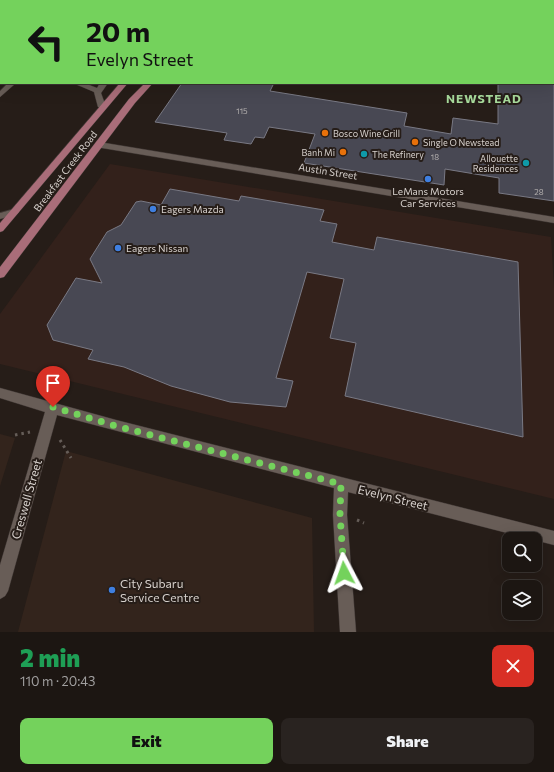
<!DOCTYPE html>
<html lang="en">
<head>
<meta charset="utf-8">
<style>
	:root { --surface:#1c1612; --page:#292320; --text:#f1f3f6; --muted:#a09f9f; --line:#3a3532; --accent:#74d25c }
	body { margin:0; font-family:Commissioner,sans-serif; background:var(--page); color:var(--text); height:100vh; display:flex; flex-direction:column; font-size:15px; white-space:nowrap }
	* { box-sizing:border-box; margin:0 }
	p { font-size:13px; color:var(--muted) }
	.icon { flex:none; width:22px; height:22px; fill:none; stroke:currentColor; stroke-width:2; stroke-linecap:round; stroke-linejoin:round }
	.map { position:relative; height:632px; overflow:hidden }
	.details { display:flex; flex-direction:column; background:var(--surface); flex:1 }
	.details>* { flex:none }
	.top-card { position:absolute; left:0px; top:0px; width:554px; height:84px; box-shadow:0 4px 16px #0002,0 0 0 1px var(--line); background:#74d25c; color:#111; overflow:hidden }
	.controls { position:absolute; left:502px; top:532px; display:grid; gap:8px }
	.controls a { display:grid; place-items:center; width:40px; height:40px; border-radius:8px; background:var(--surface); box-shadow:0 4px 16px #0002,0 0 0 1px var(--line); font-size:20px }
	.pin { position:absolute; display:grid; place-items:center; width:34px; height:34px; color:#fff; margin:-41px -17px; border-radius:50% 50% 50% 0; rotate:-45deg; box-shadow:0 0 4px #0007 }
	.pin .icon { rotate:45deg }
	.me { position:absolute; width:44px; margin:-22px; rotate:356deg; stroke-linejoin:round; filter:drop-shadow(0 0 3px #0008) }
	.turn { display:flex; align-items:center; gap:14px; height:84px; padding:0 20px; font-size:18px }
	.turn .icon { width:52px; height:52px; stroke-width:2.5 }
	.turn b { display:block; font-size:28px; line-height:34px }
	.round { display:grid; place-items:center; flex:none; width:42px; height:42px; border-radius:8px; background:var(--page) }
	.head { display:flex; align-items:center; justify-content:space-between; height:68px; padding:0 20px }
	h1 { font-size:24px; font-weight:800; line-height:30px; color:#1e9e55 }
	.cta { display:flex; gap:8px; margin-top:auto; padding:8px 20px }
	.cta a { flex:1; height:46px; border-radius:8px; background:var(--accent); color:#111; font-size:16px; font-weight:800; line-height:46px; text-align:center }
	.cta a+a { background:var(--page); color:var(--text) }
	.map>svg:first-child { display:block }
	.commercial { fill:#33211b }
	.built { fill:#33241c }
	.building { fill:#484853; stroke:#797984 }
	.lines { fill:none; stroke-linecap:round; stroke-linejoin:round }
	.service-casing { stroke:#3f3734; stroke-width:1 }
	.minor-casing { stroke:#3f3734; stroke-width:1 }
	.tertiary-casing { stroke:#3f3734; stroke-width:1 }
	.primary-casing { stroke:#3f3734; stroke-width:1 }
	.path { stroke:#655d58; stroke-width:3; stroke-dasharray:2.5 4; stroke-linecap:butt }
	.service { fill:#685d57; fill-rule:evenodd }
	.minor { fill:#685d57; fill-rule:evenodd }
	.tertiary { fill:#685d57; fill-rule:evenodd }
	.primary { fill:#a96d79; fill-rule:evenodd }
	.route { stroke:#74d25c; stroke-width:7; stroke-dasharray:0 12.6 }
	.food-dot { fill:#e8710a; stroke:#261d18; stroke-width:1.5 }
	.culture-dot { fill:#0f9aa8; stroke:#261d18; stroke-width:1.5 }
	.shop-dot { fill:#3f7fe0; stroke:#261d18; stroke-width:1.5 }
	.labels { text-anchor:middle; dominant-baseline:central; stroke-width:4; stroke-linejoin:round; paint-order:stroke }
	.number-label { font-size:8px; fill:#b3afae }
	.far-poi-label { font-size:9px; fill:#d7d1cd; stroke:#261d18; text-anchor:start }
	.street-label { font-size:10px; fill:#d7d1cd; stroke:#261d18 }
	.poi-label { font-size:10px; fill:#d7d1cd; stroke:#261d18; text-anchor:start }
	.far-district-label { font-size:12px; font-weight:bold; letter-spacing:1px; fill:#a7da9b; stroke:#261d18 }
	.near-street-label { font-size:12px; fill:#d7d1cd; stroke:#261d18 }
	.near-poi-label { font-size:12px; fill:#d7d1cd; stroke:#261d18; text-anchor:start }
</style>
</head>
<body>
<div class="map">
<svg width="554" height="632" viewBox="0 0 554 632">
	<rect width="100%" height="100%" fill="#261d18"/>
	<path class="commercial" d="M290,0h264v58l-1,-57h-265z
		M110,164l441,73 3,51v211l-554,-135v-50z"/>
	<path class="built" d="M0,434l15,4 -15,48z
		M66,451l246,67 2,114h-296z"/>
	<path class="building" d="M182,83h92l-4,8 137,22 -3,13 47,8 2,-16 45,6v-41h56v118l-55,-8v-15l-54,-9 -1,16 -140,-22 11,-29 -46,-7 -5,11 -9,-1 -4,7 -27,-4 3,-7 -72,-11z
		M170,189l69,12 2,-5 83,14 -4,11 17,3 -5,18 42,8 3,-13 141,25 5,175 -178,-41 11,-53 -26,-5 14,-59 -37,-7 -31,106 17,3 -7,26 -56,-5 -59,-16 -47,-19 -36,-8 5,-9 -40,-10 -6,-15 29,-47 26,5 -12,-24 17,-27 14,-7 15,-23 5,-1 20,4z"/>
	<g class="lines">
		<defs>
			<path id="service" d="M14,209l5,3 -2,2 -17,5v-6z"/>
			<path id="minor" d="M0,4h1v4h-1z
				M553,64h1v4h-1z
				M0,69h1v4h-1z
				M8,83h8l-16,14v-6z
				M99,142l455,75v6l-458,-76 -1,-2z
				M0,388l116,32 438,111v14l-206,-53 -1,23 9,117h-16l-7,-117 1,-27 -277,-73 -49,176 -3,5 -5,3v-34l45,-153 -45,-14z"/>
			<path id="tertiary" d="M13,0h6l1,1h-6z
				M73,83h11l13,5 3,-5h8l-7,10 5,14 -1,2 -7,-2 -4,-15z"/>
			<path id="primary" d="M120,83h8l-125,148 -3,1v-9z
				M145,83h8l-18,20 -131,174 -4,1v-11l129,-168z"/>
		</defs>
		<use href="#service" class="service-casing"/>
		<use href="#minor" class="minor-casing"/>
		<use href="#tertiary" class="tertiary-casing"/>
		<use href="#primary" class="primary-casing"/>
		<path class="path" d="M15,435l15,-3
			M60,440l11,18
			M357,520l7,3"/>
		<use href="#service" class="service"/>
		<use href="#minor" class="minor"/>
		<use href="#tertiary" class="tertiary"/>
		<use href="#primary" class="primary"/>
	</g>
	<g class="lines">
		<path class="route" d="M53,407l63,19 225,58 -1,30 4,59"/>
	</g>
	<g class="food-dot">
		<circle cx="325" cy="133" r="4"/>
		<circle cx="415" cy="142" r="4"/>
		<circle cx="343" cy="152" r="4"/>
	</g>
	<g class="culture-dot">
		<circle cx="364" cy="154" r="4"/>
		<circle cx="526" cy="163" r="4"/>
	</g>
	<g class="shop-dot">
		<circle cx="428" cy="179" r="4"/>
		<circle cx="153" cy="209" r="4"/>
		<circle cx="118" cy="248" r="4"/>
		<circle cx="112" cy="590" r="4"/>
	</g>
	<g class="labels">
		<g class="number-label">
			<text x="242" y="111">115</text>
			<text x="435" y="157">18</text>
			<text x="539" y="192">28</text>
		</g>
		<g class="far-poi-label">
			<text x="333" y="133">Bosco Wine Grill</text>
			<text x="423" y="142">Single O Newstead</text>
			<text x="335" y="152" text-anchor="end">Banh Mi</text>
			<text x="372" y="154">The Refinery</text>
			<text x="518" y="158" text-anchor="end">Allouette<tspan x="518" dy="10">Residences</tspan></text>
		</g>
		<g class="street-label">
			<text transform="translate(65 171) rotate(-53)">Breakfast Creek Road</text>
			<text transform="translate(328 171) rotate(9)">Austin Street</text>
		</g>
		<g class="poi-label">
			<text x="428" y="191" text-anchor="middle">LeMans Motors<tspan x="428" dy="12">Car Services</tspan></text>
			<text x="161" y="209">Eagers Mazda</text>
			<text x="126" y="248">Eagers Nissan</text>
		</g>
		<g class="far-district-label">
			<text x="484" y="98">NEWSTEAD</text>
		</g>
		<g class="near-street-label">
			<text transform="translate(393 497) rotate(14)">Evelyn Street</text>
			<text transform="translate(26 499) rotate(-74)">Creswell Street</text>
		</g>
		<g class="near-poi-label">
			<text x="120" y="583">City Subaru<tspan x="120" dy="14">Service Centre</tspan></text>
		</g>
	</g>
</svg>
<div class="controls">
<a><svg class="icon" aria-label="search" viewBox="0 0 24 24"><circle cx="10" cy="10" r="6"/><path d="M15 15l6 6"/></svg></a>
<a><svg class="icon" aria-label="layers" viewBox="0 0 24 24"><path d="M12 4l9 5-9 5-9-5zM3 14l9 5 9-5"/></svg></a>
</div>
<div class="pin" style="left:53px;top:407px;background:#d93025"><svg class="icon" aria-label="arrive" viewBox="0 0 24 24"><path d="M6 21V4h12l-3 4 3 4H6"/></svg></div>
<svg class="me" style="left:344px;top:573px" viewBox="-20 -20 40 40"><path d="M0-17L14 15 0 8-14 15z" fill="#74d25c" stroke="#fff" stroke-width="4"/></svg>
<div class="top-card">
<div class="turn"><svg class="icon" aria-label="left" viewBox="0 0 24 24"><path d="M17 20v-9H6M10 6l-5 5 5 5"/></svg><div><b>20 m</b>Evelyn Street</div></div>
</div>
</div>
<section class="details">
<div class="head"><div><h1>2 min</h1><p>110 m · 20:43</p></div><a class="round" style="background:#d93025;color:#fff"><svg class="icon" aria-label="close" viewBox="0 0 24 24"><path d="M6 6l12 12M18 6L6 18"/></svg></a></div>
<div class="cta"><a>Exit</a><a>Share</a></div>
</section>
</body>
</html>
